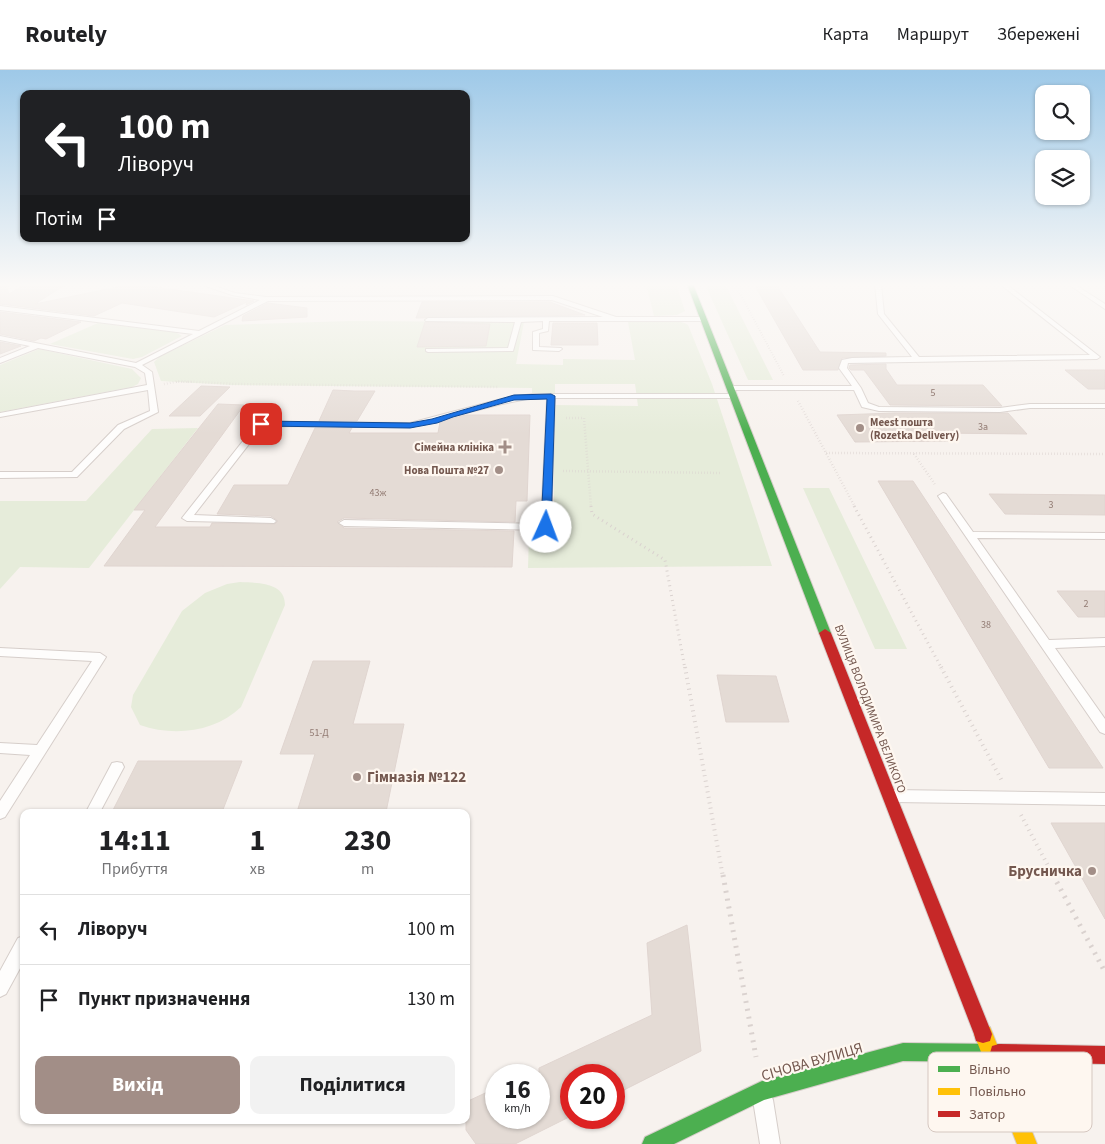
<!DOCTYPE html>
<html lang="uk">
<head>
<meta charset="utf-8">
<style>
	:root { --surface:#fff; --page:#f2f2f2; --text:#202124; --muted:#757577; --line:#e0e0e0; --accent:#a28e87 }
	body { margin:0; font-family:"Source Sans 3",sans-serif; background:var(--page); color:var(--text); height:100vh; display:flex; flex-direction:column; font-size:19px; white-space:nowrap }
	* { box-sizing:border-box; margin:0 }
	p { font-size:16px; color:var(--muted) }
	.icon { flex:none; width:28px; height:28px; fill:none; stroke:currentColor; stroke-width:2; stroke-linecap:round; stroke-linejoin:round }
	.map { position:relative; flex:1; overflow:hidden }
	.panel { position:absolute; left:20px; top:739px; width:450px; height:315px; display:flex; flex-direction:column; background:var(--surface); border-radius:10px; box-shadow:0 1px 4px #0004 }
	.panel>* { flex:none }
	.banner { position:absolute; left:20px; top:20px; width:450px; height:152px; border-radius:10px; box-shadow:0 1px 4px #0004; background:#202124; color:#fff; overflow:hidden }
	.buttons { position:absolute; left:1035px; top:15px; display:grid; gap:10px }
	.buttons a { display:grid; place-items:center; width:55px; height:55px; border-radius:10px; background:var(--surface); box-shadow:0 1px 4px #0004; font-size:25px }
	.speed { position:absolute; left:485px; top:994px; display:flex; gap:10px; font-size:25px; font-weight:700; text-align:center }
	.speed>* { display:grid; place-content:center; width:65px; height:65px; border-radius:50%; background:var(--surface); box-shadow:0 1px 4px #0004; line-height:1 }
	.speed small { font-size:12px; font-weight:400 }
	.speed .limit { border:8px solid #d22; background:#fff; color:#111 }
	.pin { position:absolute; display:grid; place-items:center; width:42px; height:42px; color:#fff; margin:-21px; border-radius:10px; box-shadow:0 2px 8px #0006 }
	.me { position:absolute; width:55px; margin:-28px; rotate:2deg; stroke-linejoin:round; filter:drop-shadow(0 0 4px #0008) }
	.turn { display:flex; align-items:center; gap:18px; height:105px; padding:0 15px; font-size:22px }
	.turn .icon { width:65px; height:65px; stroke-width:2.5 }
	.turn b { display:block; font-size:35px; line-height:42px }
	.then { display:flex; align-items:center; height:48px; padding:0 15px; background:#0003; gap:10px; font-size:19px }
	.eta { display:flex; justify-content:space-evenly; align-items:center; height:85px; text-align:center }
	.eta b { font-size:30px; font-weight:700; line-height:35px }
	.primary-button { display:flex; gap:10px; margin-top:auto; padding:10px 15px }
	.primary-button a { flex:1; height:58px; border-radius:10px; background:var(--accent); color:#fff; font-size:20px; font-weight:700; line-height:58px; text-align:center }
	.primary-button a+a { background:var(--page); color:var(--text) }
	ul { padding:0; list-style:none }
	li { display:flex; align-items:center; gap:15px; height:70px; padding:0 15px; border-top:1px solid var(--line) }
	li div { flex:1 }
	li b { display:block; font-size:19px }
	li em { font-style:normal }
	header { display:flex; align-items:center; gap:30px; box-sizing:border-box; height:70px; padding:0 25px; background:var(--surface); border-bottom:1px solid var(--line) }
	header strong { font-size:24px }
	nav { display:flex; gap:28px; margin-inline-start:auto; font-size:18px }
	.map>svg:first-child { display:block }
	.green { fill:#e6ecda }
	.building { fill:#e4dbd5; stroke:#e0d5d0 }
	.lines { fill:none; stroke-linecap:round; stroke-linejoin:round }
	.lane-casing { stroke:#d6ceca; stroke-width:2 }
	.fast-casing { stroke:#d7ceca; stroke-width:2 }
	.slow-casing { stroke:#d7ceca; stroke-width:2 }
	.jam-casing { stroke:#d7ceca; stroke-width:2 }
	.path-far4 { stroke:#dad2cf; stroke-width:2; stroke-dasharray:0.5 2; stroke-linecap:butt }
	.path-far3 { stroke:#dad2cf; stroke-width:2.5; stroke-dasharray:0.5 2.5; stroke-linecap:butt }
	.path-far2 { stroke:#dad2cf; stroke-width:3; stroke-dasharray:1 4; stroke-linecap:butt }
	.path-far1 { stroke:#dad2cf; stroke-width:4; stroke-dasharray:1 4.5; stroke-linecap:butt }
	.path { stroke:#dad2cf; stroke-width:5; stroke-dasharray:2 6; stroke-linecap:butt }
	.lane { fill:#fefdfc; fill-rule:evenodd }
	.fast { fill:#4caf50; fill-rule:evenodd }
	.slow { fill:#ffc107; fill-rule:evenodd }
	.jam { fill:#c62828; fill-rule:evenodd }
	.route { fill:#1a73e8; stroke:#114b97 }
	.poi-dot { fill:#a28e87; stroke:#fef7f0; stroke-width:2 }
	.labels { text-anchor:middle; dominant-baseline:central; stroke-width:4.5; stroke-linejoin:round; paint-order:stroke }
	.number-label { font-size:10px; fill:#927b73 }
	.far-poi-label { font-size:11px; font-weight:bold; fill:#74584f; stroke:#fef7f0; text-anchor:end }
	.street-label { font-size:12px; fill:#74584f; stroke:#fef7f0 }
	.near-poi-label { font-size:15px; font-weight:bold; fill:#74584f; stroke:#fef7f0; text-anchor:start }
	.near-street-label { font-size:15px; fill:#74584f; stroke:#fef7f0 }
	.key { fill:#fef7f0; stroke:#d5c7c0; stroke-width:1 }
	.key-label { font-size:14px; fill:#74584f }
</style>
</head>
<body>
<header>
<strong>Routely</strong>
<nav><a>Карта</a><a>Маршрут</a><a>Збережені</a></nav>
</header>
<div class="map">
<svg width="1105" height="1074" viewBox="0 0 1105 1074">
	<rect width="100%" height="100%" fill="#f7f2ee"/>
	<path class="green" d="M646,214h30l9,27 -8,4 -23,1z
		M705,214h20l48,96h-25z
		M350,251l174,1 -8,42 47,1v-6l72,1 -7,-38c15,-1 47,-5 60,3l24,59 60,182 -244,2 1,-35h25v-128l84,1 -3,-22h-80v12h-23v-8l-300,-3 -71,-4 -7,-19 5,-5 66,-32z
		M98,253l77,9 7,4 -40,21 -9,2 -83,-15z
		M39,279l93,20 9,9 -3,6 -6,3 -132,25v-47z
		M198,358l-109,140 -69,-1 -20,22v-88h86l66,-72z
		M803,418h26l78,161h-32z
		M240,512c18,1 45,0 45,23l-44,102c-26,25 -67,30 -101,18l-9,-18 2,-12 49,-84 23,-18 22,-9z"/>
	<path class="building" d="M0,214h6l3,10 15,-9 39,1 -28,18 97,-20h27l-4,3 99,14 -8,4 1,-3 -33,15 -92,-14 -28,13 -94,-12z
		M754,214h22l44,68 66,1v3l-44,2 -4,12h-35z
		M422,232h128l35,13 -169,3z
		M268,233l39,5v9l-65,4 1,-5z
		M0,242l81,10 -35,17 -5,-1 -7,3 -34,-7z
		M425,252l65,2 -4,22 -69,1z
		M553,253h44l1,22h-47z
		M0,272l21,4 -21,8z
		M886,294v5l11,16h86l19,21 -112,-1 -26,-35h-13l-2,-2 1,-3z
		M1065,300h40v19h-17z
		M201,316l29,1 -30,29h-31z
		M333,320l21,1h21l-18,30h-38z
		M218,334l26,1 -89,122h55l2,-4 63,1 3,-3 -7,-5 -54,-2 17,-29h54l27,-57h37l-3,5h89l2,-11 25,-7h65l-3,86h-11l-1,21 -171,-4 -7,4 7,6 170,3 -2,36 -408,-1 41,-56h-11z
		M895,343h113l19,21 -86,-1 7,8 -93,1 -18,-27z
		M878,411h35l190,287h-54z
		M989,424l116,1v20l-100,-1z
		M1057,521h48v26h-27z
		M313,591h57l-17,63h51l-18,88h-89l18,-58h-35z
		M717,605l59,1 13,46h-63z
		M138,691h104l-20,51h-110z
		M1051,753h54v96z
		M687,855l14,126 -87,44v-20h-43v41l-56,28h-39l-10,-14v-28l30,-14v30h43v-50l113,-53 -5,-72z"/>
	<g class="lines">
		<defs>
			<path id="lane" d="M200,214h8l27,9 31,4 287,-1 63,21h88l3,2 -3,2h-155l-1,10 -9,2v14l22,1 1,1 -3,2 -26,-1v-18l10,-3v-8l-22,1 -8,29 -85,1 -2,-1v-2l82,-1 7,-26 -89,-1 -1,-1 3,-2 175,-1 -51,-17 -284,1 -126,64 10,7 6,40 -34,17 -47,48 -77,1v-6h72l46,-47 32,-14 -2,-21 -148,27v-4l147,-28 -2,-12 -10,-6 -97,-19 -38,15v-5l30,-12 -30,-6v-4l136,27 57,-29 -193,-24v-4l199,25 61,-31 -28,-5z
				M875,214h6l3,30 35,43 171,-2 -90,-71h6l94,73 -3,2 -249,4 -1,5 14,20 7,15 11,4 121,1 30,-4h75v4h-75l-30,4 -121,-1 -17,-4 -8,-17h-126l-1,-2 4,-2h121l-13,-18 3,-8 10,-2 60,-1 -34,-43z
				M1068,214h6l31,20v5z
				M532,324h201l4,2 -4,2h-178l-4,129 -5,3 -202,-4 -5,-3 5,-3 197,4 6,-126h-15l-30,6 -92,23 -147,-1 -69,89 77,3 5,3 -2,2 -87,-2 -5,-3 76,-96 152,1 91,-24z
				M943,423l3,1 27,38 132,1v6l-128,-1 72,102 56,-2v8l-50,2 50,71v15l-5,-2 -162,-236z
				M0,578l100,5 6,4 -101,160 -5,2v-18l30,-46 -30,-2v-10l37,2 55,-84 -92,-5z
				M117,692l5,1 2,4 -24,45h-14l26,-49z
				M893,720l212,3v12l-212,-3 -5,-2 -2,-4 2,-4z
				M24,866v25l-18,33 -6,3v-26l18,-33z
				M763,1020l7,3 3,7 7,44h-20l-7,-44 3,-7z"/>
			<path id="fast" d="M687,214h6l138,349 -2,3h-8l-2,-3z
				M903,973l96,1 7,2 2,7 -2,7 -7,2 -96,-1 -139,39 -90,44h-32l3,-7 117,-56z"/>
			<path id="slow" d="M983,955l7,2 47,117h-20l-43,-110 2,-7z"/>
			<path id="jam" d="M825,559l6,4 161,401 -2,7 -7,2 -7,-2 -2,-7 -155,-401z
				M999,974l106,2v18l-106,-2 -7,-2 -2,-7 2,-7z"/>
		</defs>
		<use href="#lane" class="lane-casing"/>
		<use href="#fast" class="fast-casing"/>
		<use href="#slow" class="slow-casing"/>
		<use href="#jam" class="jam-casing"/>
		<path class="path-far4" d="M735,214l49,92
			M176,312h17"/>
		<path class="path-far3" d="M164,314l16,-3 54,3 264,3
			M798,331l57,106
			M566,348h18l7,89
			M826,383l279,1
			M914,384l22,32
			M563,401l159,2"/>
		<path class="path-far2" d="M591,436l1,8 73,46 20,109
			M854,436l88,163"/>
		<path class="path-far1" d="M685,597l38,210
			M941,597l61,114
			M1021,745l33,62"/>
		<path class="path" d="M723,805l33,182
			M1053,805l52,97"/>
		<use href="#lane" class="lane"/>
		<use href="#fast" class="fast"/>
		<use href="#slow" class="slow"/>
		<use href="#jam" class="jam"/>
	</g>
	<linearGradient id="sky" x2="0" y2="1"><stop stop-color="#9ec9e8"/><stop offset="0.59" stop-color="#fbf9f7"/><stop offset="1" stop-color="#fbf9f7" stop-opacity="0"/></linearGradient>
	<rect width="1105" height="364" fill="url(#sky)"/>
	<path class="route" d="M551,324l4,2 -4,131 -5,3 -5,-3 6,-128 -33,1 -61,17 -16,6 -27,5 -149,-2 -4,-2 4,-3 149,2 22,-4 82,-24z"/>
	<g class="poi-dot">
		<circle cx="860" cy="358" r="5"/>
		<path d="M502.5 369.5h5v5h5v5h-5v5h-5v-5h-5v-5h5z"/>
		<circle cx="499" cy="400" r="5"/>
		<circle cx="357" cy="707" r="5"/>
		<circle cx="1092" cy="801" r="5"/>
	</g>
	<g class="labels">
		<g class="number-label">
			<text x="933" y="323">5</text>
			<text x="983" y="357">3а</text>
			<text x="378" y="423">43ж</text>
			<text x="1051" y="435">3</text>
			<text x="1086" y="534">2</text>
			<text x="986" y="555">38</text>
			<text x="319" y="663">51-Д</text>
		</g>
		<g class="far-poi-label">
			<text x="870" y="352" text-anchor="start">Meest пошта<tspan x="870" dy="13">(Rozetka Delivery)</tspan></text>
			<text x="494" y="377">Сімейна клініка</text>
			<text x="489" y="400">Нова Пошта №27</text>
		</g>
		<g class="street-label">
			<text transform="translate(870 639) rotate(69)">ВУЛИЦЯ ВОЛОДИМИРА ВЕЛИКОГО</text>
		</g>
		<g class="near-poi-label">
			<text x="367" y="707">Гімназія №122</text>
			<text x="1082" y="801" text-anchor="end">Брусничка</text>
		</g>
		<g class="near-street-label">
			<text transform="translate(812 992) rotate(-16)">СІЧОВА ВУЛИЦЯ</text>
		</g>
	</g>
	<rect x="928" y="982" width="164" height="80" rx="8" class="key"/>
	<rect x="938" y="996" width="22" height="6" fill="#4caf50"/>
	<rect x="938" y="1018" width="22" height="7" fill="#ffc107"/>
	<rect x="938" y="1041" width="22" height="6" fill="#c62828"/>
	<g class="key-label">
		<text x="969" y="1004">Вільно</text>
		<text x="969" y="1026">Повільно</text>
		<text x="969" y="1049">Затор</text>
	</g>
</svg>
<div class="buttons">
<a><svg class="icon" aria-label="search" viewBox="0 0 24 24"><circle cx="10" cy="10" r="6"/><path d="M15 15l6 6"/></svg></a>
<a><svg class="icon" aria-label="layers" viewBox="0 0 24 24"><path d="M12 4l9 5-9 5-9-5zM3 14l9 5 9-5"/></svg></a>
</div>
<div class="speed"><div>16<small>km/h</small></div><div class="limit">20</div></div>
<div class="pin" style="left:261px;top:354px;background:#d93025"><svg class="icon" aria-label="arrive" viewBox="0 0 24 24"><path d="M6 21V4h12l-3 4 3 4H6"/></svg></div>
<svg class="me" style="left:546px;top:457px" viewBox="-20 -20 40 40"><circle r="19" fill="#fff"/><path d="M0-13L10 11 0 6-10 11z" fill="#1a73e8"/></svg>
<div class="banner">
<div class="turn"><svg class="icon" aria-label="left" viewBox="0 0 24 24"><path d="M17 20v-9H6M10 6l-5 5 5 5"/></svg><div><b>100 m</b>Ліворуч</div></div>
<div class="then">Потім<svg class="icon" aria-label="arrive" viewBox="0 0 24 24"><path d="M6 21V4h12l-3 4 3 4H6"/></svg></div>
</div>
<section class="panel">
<div class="eta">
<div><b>14:11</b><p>Прибуття</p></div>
<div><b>1</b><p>хв</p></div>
<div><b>230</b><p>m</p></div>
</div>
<ul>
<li><svg class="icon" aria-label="left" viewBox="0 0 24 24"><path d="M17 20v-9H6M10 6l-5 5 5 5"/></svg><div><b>Ліворуч</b></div><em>100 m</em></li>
<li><svg class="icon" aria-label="arrive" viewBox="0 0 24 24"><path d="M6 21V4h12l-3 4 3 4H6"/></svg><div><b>Пункт призначення</b></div><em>130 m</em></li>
</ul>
<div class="primary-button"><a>Вихід</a><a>Поділитися</a></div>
</section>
</div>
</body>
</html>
